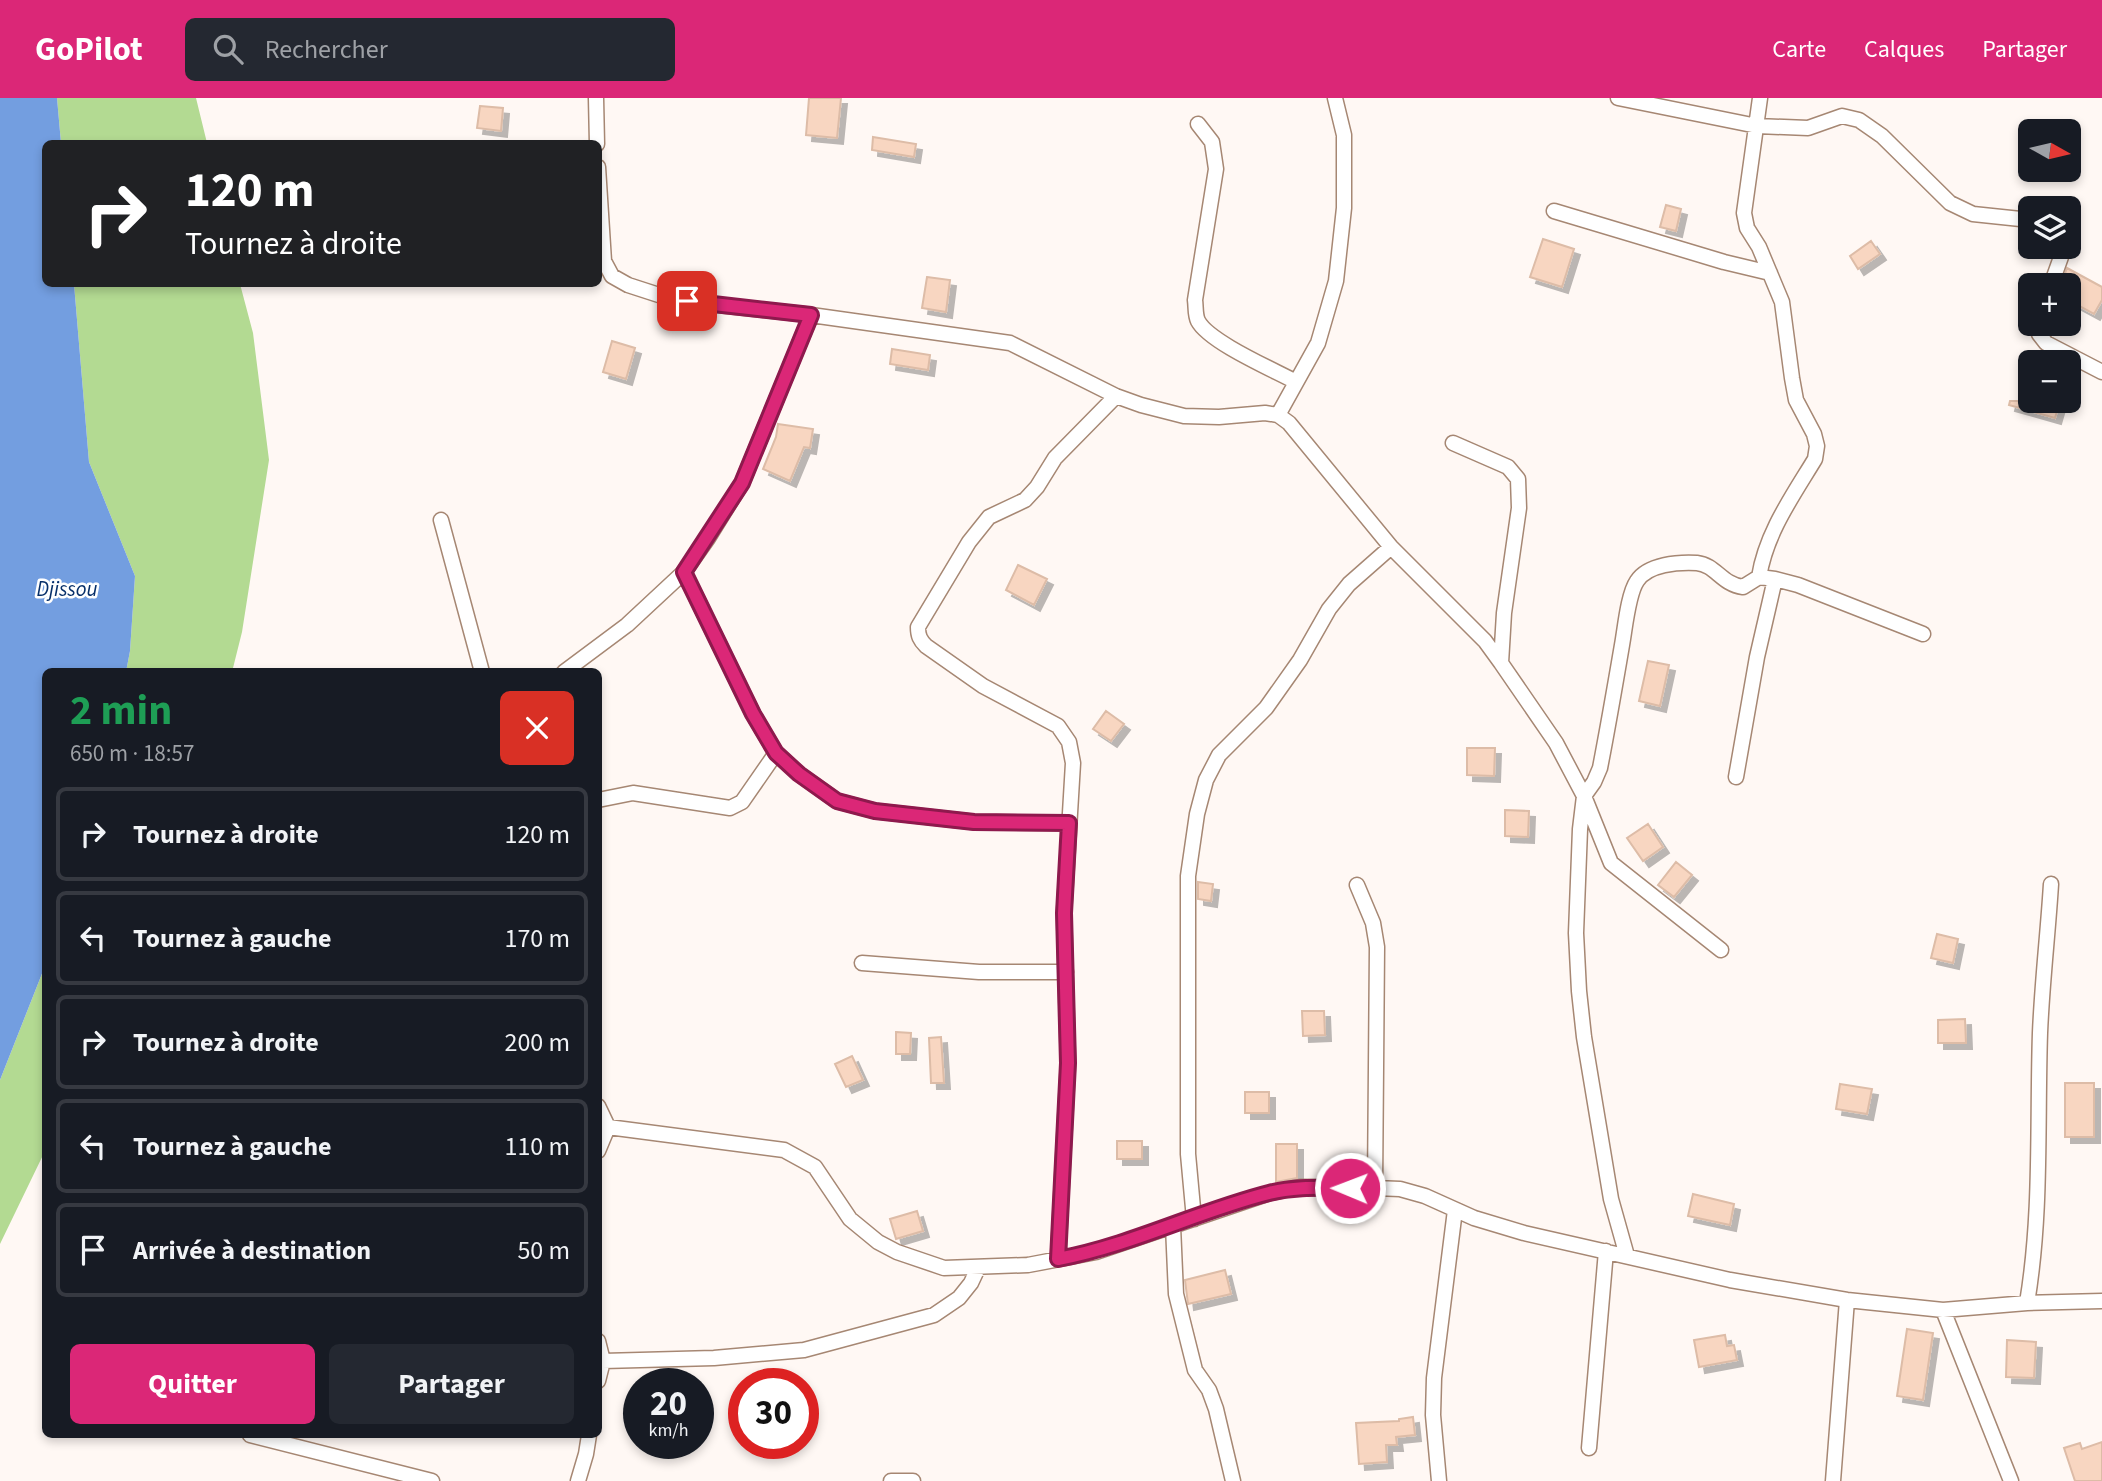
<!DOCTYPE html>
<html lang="fr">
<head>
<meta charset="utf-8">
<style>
	:root { --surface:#171b24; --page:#242831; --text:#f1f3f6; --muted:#9ea1a6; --line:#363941; --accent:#db2777 }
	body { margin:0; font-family:"Source Sans 3",sans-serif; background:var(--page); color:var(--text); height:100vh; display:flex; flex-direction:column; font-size:26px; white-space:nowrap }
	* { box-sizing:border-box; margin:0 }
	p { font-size:23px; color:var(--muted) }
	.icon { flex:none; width:38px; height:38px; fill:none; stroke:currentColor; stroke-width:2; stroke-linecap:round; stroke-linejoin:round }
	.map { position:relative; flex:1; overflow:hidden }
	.details { position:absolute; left:42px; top:570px; width:560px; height:770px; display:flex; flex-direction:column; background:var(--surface); border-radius:10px; box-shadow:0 4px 10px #0003 }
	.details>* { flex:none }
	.hud { position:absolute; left:42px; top:42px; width:560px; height:147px; border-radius:10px; box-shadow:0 4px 10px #0003; background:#202124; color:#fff; overflow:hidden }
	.needle { width:46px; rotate:98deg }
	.fabs { position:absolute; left:2018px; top:21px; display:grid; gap:14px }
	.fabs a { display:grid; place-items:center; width:63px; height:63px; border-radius:10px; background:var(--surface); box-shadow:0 4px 10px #0003; font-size:35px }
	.speed { position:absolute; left:623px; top:1270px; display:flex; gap:14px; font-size:35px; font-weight:700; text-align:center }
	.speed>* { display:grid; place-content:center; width:91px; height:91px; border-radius:50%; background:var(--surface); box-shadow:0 4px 10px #0003; line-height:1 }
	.speed small { font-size:18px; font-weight:400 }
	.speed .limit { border:10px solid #d22; background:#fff; color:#111 }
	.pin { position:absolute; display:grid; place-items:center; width:60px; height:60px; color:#fff; margin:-30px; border-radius:14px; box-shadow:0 4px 10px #0006 }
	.me { position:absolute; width:77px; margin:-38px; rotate:271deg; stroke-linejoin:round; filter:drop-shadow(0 0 5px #0008) }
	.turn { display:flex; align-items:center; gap:24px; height:147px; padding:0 28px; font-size:32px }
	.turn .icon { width:91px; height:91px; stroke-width:2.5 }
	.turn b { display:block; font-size:49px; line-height:60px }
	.round { display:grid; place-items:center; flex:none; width:74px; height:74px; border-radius:10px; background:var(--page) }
	.head { display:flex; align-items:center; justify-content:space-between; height:119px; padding:0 28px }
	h1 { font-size:42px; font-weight:700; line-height:52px; color:#1e9e55 }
	.primary-button { display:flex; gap:14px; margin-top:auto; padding:14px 28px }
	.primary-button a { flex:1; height:80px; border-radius:10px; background:var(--accent); color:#fff; font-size:28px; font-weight:700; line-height:80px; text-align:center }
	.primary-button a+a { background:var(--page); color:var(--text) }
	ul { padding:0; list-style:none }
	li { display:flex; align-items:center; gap:21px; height:94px; margin:0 14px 10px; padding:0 14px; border:4px solid var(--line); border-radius:10px }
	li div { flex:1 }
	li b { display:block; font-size:26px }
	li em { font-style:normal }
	header { display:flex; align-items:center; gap:42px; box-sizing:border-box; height:98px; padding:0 35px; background:var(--accent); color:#fff }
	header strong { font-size:33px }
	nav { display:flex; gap:38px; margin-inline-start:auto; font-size:24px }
	.search { width:490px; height:63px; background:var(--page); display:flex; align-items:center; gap:18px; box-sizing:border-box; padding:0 24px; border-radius:10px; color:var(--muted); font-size:26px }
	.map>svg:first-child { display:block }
	.green { fill:#b3da92 }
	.water { fill:#739ee0 }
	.building { fill:#f8d6c1; stroke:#ddbca7; stroke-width:2; filter:url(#shadow) }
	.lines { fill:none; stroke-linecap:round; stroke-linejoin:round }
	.street-casing { stroke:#a68773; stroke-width:17 }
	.street { stroke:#fff; stroke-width:14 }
	.route-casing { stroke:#8e194d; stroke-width:18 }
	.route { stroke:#db2777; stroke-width:12 }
	.labels { text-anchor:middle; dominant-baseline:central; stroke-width:5; stroke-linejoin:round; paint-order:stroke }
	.water-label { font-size:21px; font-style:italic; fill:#08306a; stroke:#fff }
</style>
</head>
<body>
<header>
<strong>GoPilot</strong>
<div class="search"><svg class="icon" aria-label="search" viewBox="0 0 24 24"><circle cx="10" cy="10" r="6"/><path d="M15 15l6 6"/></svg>Rechercher</div>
<nav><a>Carte</a><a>Calques</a><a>Partager</a></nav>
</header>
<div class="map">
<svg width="2102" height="1383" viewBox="0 0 2102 1383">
	<defs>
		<filter id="shadow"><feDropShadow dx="6" dy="6" stdDeviation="0" flood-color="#0004"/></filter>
	</defs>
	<rect width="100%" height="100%" fill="#fff8f4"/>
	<path class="green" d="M57,0h139l11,45h-146z
		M74,186h166l13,49 16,127 -27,172 -10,40h-106l4,-21 5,-75 -46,-114z
		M45,868v185l-45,93v-164z"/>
	<path class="water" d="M0,0h57l4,45 -15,1v140h28l15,178 46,114 -5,75 -4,21h-80l-1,294 -45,114z"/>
	<path class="building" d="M809,0h32l-4,40 -31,-3z
		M480,8l23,2 -2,23 -24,-3z
		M873,39l43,7 -2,13 -42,-7z
		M1666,107l15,4 -5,22 -16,-4z
		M1543,141l31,10 -12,38 -32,-10z
		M1871,143l9,13 -22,15 -8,-13z
		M2067,170l35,19v13l-8,14 -26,-14v-15h-7z
		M927,179l23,3 -4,32 -24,-4z
		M612,243l23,7 -9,31 -23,-7z
		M892,251l38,6 -2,15 -38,-6z
		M2010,303h50l-5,17 -46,-13z
		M778,326l35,5 -3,19 -6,-1 -14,34 -27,-12 13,-32z
		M1018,467l29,14 -13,26 -28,-15z
		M1648,563l21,4 -9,41 -21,-5z
		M1106,613l18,13 -13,17 -18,-12z
		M1467,650h28l-1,28 -27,-1z
		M1505,712l24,1 -1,26 -23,-1z
		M1648,726l15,23 -20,14 -16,-23z
		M1676,764l16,13 -18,22 -16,-12z
		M1198,784l15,2 -2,17 -13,-2z
		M1937,836l21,5 -5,24 -22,-5z
		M1302,913h22l1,24 -22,1z
		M1965,921l1,24h-28v-23z
		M896,934l15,1 -1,21h-14z
		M941,939l3,46h-13l-2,-45z
		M852,958l11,24 -17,7 -11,-23z
		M2065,985h29v54h-29z
		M1840,986l32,5 -5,25 -31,-5z
		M1245,994h24v21h-24z
		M1117,1043h25v18h-25z
		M1276,1046h21v34l-21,4z
		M1693,1096l41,10 -4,21 -42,-9z
		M917,1113l6,20 -27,8 -6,-20z
		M1225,1172l6,24 -43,10 -3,-24z
		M1907,1231l26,4 -10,67 -26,-4z
		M1725,1237l2,11 7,-1 3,15 -38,7 -5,-27z
		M2007,1242l29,2 -2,36 -28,-1z
		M1413,1319l2,18 -19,2 1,8h-11l1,17 -28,2 -3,-41 43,-2v-2z
		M2102,1344v39h-27l-11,-33 16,-5 2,6z"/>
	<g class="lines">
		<defs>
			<path id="street" d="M596,0l1,46
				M1618,0l139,28 51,2 34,-12 17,4 23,16 68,67 23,11 57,6
				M1198,26l14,18 4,27 -21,131c1,7 0,15 3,21 11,21 76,49 98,61
				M598,69l6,94 8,15 16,9 37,12 44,7 102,11 199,28 106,53 25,9 43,11 35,1 46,-4 13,2 11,8 102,124 94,94 16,22 55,80 28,53 27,67 110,87
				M1554,113l170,51 46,11
				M2051,187l10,-28 1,-10
				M2039,226v10l7,9 56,29
				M1278,317l40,-72 18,-62 8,-73v-73l-9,-37
				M1453,345l55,24 10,12 1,29 -15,105 -3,50
				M441,422l41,152
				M684,474l69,142 23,39 23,21 38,27 38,10 99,11 95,1
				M1759,479c7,-44 33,-80 56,-118l2,-13 -3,-12 -18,-34 -4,-22 -10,-76 -23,-55 -12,-19 -3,-15 16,-115
				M564,574l63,-47 57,-53 24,-34 34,-55 69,-168
				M1736,679l21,-120 18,-78
				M598,702l35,-7 97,15 12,-6 34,-49
				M1357,787l16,38 4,24 -2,241
				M862,865l117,9h87
				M598,1008l10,21 -10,24
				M608,1029l176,23 31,17 35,52 28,23 19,10 47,16 84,-3 68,-13 174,-59 30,-6 75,1 25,1 25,7 49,22 50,15 206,47 117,20 96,10 84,-7 75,-2
				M1194,1121l-6,-65v-278l9,-62 9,-34 13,-25 47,-47 34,-48 29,-51 20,-25 42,-37
				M1173,1128l3,68 19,76 14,20 7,19 17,72
				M1627,1158l-16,-57 -27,-162 -5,-46 -3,-58 4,-104 4,-33 10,-14 6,-14c8,-41 15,-82 22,-123 3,-16 6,-51 15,-64 11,-17 41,-19 60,-18 19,2 24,21 46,24l16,-10 16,2 23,6 125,49
				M1058,1161l10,-196 -4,-150 9,-150 -4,-21 -11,-16 -75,-40 -57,-40c-6,-6 -8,-10 -8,-19l51,-85 20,-25 36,-17 12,-13 18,-29 61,-62
				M2027,1205c15,-90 10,-179 13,-270 2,-50 8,-100 11,-149
				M1943,1212l68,171
				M598,1243l5,20 -5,20
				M603,1263l111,-3 90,-8 130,-35 25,-17 12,-15 7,-15
				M250,1337l182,46
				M1589,1350l17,-197
				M578,1383l8,-27 3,-19
				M891,1383h22
				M1439,1383l-6,-66 1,-37 21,-168
				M1833,1383l14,-181"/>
		</defs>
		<use href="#street" class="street-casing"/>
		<use href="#street" class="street"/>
	</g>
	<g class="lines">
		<defs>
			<path id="route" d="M687,203l124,14 -69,168 -58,89 69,142 23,39 23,21 38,27 38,10 99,11 95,1 -5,90 4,150 -10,196c74,-14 140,-48 211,-66 27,-7 54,-5 81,-5"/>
		</defs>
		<use href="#route" class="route-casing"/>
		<use href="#route" class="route"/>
	</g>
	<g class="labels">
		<g class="water-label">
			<text x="67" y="491">Djissou</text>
		</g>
	</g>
</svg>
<div class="fabs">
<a><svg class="needle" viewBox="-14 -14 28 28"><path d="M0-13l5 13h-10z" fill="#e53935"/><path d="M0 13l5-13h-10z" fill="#9ea1a6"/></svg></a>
<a><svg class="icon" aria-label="layers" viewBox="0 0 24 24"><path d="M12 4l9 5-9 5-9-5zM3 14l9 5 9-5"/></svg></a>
<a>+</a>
<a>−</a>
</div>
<div class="speed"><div>20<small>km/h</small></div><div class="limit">30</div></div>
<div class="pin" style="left:687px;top:203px;background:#d93025"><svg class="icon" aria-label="arrive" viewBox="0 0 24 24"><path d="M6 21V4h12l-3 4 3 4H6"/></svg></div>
<svg class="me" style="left:1350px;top:1090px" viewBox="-20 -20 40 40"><circle r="17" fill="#db2777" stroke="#fff" stroke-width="3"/><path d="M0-11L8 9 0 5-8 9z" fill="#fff"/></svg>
<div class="hud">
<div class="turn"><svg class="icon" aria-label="right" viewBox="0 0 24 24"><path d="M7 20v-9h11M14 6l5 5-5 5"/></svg><div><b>120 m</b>Tournez à droite</div></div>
</div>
<section class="details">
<div class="head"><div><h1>2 min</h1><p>650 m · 18:57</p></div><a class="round" style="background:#d93025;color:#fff"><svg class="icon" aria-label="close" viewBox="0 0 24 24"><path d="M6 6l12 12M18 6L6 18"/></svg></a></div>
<ul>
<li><svg class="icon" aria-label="right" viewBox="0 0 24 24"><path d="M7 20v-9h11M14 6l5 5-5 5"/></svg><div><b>Tournez à droite</b></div><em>120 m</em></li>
<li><svg class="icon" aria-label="left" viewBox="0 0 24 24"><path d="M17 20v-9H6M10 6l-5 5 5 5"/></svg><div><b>Tournez à gauche</b></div><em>170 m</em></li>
<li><svg class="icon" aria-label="right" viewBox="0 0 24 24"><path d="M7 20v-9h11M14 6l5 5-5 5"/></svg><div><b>Tournez à droite</b></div><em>200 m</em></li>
<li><svg class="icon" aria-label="left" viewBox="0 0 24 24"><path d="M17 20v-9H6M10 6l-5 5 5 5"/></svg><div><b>Tournez à gauche</b></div><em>110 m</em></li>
<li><svg class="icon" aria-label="arrive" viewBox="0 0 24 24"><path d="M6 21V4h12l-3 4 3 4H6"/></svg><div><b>Arrivée à destination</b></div><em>50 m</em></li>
</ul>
<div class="primary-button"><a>Quitter</a><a>Partager</a></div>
</section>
</div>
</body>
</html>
